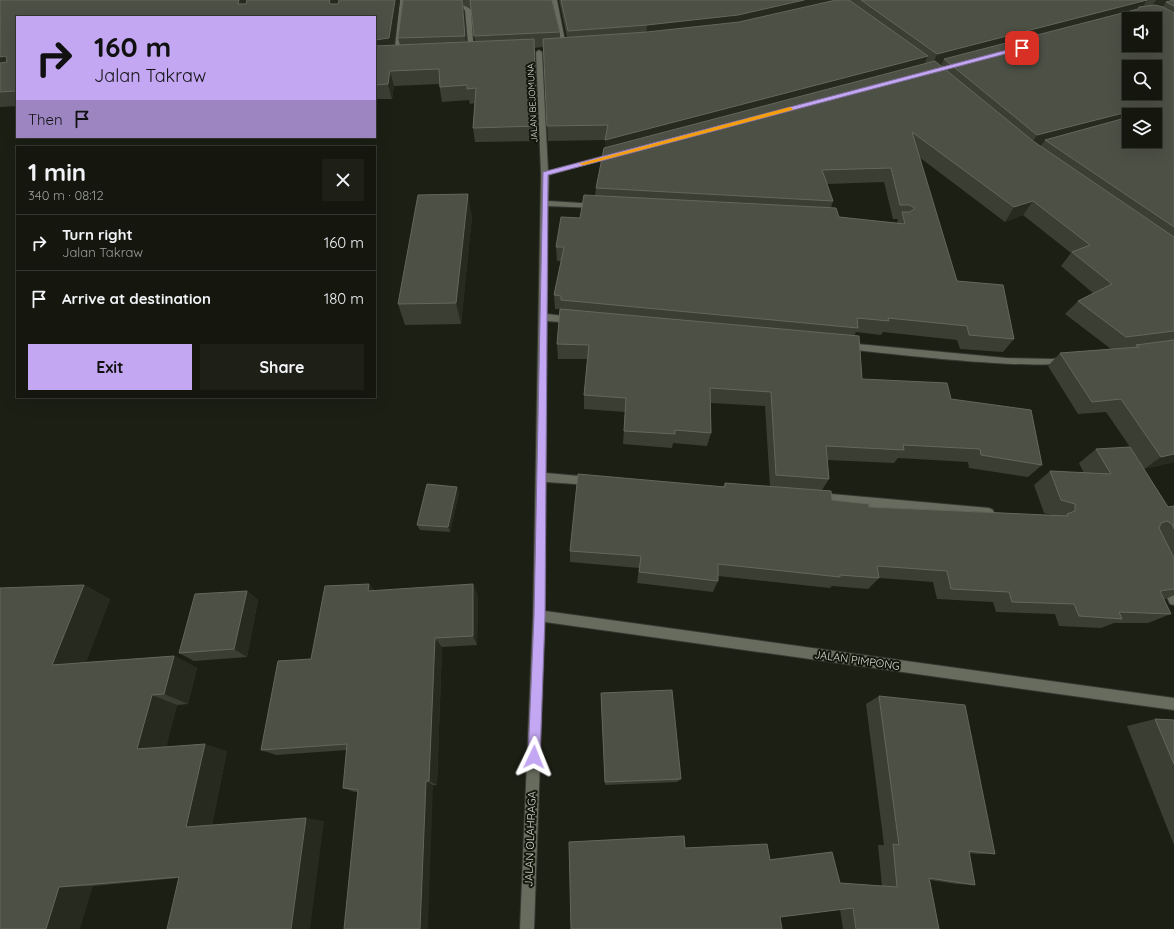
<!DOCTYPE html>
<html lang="en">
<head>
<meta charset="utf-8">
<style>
	:root { --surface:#15170f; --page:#1e2018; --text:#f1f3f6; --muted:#9d9f9e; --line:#34362f; --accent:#c3a7f2 }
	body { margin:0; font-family:Quicksand,sans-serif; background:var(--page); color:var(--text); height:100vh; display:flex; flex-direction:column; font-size:15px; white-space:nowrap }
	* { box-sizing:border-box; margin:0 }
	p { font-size:13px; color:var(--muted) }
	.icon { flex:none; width:22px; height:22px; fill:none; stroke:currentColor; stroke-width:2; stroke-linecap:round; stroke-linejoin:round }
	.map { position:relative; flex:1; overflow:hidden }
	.drawer { position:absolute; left:16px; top:146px; width:360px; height:252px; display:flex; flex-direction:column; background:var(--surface); border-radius:0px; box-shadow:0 4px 16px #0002,0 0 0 1px var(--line) }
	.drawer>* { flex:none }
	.hud { position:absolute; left:16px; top:16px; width:360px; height:122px; border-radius:0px; box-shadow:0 4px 16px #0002,0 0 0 1px var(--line); background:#c3a7f2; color:#111; overflow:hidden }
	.buttons { position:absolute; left:1122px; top:12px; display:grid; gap:8px }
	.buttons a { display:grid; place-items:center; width:40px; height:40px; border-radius:0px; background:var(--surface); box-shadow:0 4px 16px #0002,0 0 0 1px var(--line); font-size:20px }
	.pin { position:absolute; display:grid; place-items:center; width:34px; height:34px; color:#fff; margin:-17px; border-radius:8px; box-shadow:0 2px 6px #0006 }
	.me { position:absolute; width:44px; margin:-22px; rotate:2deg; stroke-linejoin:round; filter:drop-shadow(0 0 3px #0008) }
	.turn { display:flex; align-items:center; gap:14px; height:84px; padding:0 12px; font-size:18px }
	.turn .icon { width:52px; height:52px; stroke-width:2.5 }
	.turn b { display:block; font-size:28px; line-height:34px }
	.then { display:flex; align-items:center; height:38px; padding:0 12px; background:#0003; gap:8px; font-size:15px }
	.round { display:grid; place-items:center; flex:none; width:42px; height:42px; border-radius:0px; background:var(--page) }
	.head { display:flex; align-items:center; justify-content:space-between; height:68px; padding:0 12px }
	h1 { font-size:24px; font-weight:700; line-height:30px }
	.cta { display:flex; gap:8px; margin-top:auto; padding:8px 12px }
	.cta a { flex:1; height:46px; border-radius:0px; background:var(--accent); color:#111; font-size:16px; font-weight:700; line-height:46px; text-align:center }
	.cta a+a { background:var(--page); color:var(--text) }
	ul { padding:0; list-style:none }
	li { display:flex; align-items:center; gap:12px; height:56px; padding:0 12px; border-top:1px solid var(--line) }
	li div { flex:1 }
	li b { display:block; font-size:15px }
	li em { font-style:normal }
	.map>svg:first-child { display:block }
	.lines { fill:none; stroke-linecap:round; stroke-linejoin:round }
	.street-casing { stroke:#363831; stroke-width:2 }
	.street { fill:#686c5e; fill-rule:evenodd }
	.wall { fill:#3b3f33; fill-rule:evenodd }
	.shaded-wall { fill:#272b1f }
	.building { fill:#4c5045; stroke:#63675c; fill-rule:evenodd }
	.route { fill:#c3a7f2; stroke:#7f6d9d }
	.slow { fill:#f59e0b }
	.labels { text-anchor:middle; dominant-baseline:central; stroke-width:4; stroke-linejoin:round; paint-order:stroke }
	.far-street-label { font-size:9px; fill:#dcdfd7; stroke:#13160b }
	.street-label { font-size:11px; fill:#dcdfd7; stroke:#13160b }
</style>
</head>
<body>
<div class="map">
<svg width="1174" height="929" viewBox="0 0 1174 929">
	<rect width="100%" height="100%" fill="#1c1f14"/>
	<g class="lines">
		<defs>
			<path id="street" d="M400,0h6l-6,56 -3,2 -3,-2z
				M551,0h6l10,51 -5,-1z
				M449,4l18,2 4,4 3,45 -5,-1 -4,-44 -2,-1 -16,-2 -1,-1z
				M539,50l3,2 6,119 67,-18 3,2 -69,20 -1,26 49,3 4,2 -4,2 -49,-2 -1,108 25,3 4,3 -4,3 -25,-2 -1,152 44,4 4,1 1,3 -1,3 -4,1 -44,-3 -1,129 629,87v12l-629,-88 -11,307h-14l13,-313 8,-442 -5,-122z
				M847,343l159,15 46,1 14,-2 4,3c-9,14 -196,-8 -223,-11l-4,-3z
				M820,493l169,15 4,2 1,3 -1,3 -4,2 -169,-15 -4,-2 -1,-3 1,-3z
				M1167,580l4,1 3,7v17l-4,-1 -9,-19 2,-4z"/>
		</defs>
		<use href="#street" class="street-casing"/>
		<use href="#street" class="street"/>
	</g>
	<path class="wall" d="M0,0h338l-1,4h1l1,-4h61l-6,45h6l-2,-7 5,-38h149l8,32v6h7l-7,-33 -1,-5h615v462l-30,7 -10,-16 34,54 6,-1v89l-8,4h-2l7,15 -23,9h-34l-13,5 -42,-2 -4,-12 -59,-2 -3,-10 -56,-3 -4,-17 -54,-4 -11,11 -36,-3 -2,2 -112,-12v5l-5,11 -76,-9 2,-15 -69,-6v-11l153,-64 2,-4 45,4 -5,-81 -54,-3v30l-4,13 -34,-3 -1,5 -49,-4 2,-32 -41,-3v-14l3,-36h-29l-1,-15 3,-35h-5l-1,-14 7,-34h-4l-1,-14 24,-29 15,-22 1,-8 9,-41v-7l-57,1 -5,-94 -9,1 4,93 -63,1 -2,-14 2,-25 -5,1 -1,-4 -27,2 -3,-18 -45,2 -2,13h-17v-82h-358v89l-17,1zM463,5l8,4 4,33h-8zM1129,115h26l-26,26zM919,157l86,65 18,-7 48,38 -10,13 32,27 -15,8 -13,13 46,35 -51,4 -12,13 30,48 28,-2 24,35 -34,2 -17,14 5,10 -34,-2 -16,14 10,28 8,2 -183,-8 -37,-7 -10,-10 7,-11 -2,-19 67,3 4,-5 70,4 1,6 59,9 14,-12 -91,-66 -89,-20 -8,-43 2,-4 25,3 2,-3 74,8 3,9 43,3 11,-13 -57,-58zM884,182l9,37h5l-1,4 -58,-6 -8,-9 2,-7 -6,-17z
		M472,216l-11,108 -56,1 -7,-21z
		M459,493l-9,39 -30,-2 -3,-5z
		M369,584l5,7 104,4 -1,50 -35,2 -5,138 -79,7h-4l-11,-4 4,-38 -71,5 -15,-5 50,-91z
		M84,585l26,14 -24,63 88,-6 23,12 -9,36 -11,1 -11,42 61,4 -15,74 112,-4 -145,57 -86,8 -93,43z
		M247,591l11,9 -11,57 -53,4 -15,-8z
		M601,693l80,86 -4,3 -72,3 -4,-86z
		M879,696l116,158h-19l-7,-1 6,32 -19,-1 -26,-4 9,49h-96l-3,-20 -155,-61 85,11 50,-6 12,-1 8,31 42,3 -4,-41h6l-18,-141z
		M1155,719l19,1v125l-47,-119z"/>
	<path class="shaded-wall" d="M239,0h10l-5,17 -6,-13z
		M330,0h8l-4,17 -5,-15z
		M395,0h5l-7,53 -18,2v-15z
		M462,0l2,12 3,39 -2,-15z
		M804,0h32l-1,6 -189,34 1,-15z
		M1147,0l-9,14 -194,45 -3,7 -10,2 6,-14z
		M1156,0h18l-8,2 -4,6 -14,3z
		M534,39l1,15 3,87 -1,-15z
		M6,56l11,14 -17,3v-16z
		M928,56l-6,14 -317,84v-14z
		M390,71l4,15 -2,13 -4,-15z
		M1135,110l-3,5h-3v4l-84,21 -4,6 -13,3 9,-14z
		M468,194l4,22 -11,108 -5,-21z
		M1033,201l-10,14 -18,7 9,-15z
		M1174,454v8l-30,7 17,-12z
		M457,487l2,6 -9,39 -2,-5z
		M369,584l9,11 -10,-4z
		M473,584l5,11 -1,50 -4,-9z
		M84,585l26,14 -29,77 -29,-11z
		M247,591l11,9 -11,57 -13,-8z
		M435,638l7,9 -5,138 -8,-4z
		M174,656l23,12 -9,36 -24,-10z
		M152,695l25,10 -13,51 -27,-7z
		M205,744l22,7 -16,79 -25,-3z
		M426,781l7,4 -5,144h-8z
		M306,818l18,3 -14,108h-19z
		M93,886l-13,43h-34l13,-42z"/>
	<path class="building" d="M0,0h239l-1,4h8l1,-4h83l-1,2 2,2h7l1,-4h56l-6,38 -14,2v-23h-358v74l-17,1v-29l7,-1 -1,-6 -6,1z
		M403,0h59l3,36 -67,2z
		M470,0h82l8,32 -86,4z
		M561,0h243l-66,15 -91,10 -79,6z
		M836,0h13l79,56 -323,84 3,-15 -61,1 -4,-87 104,-7 92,-10z
		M861,0h286l-210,54z
		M1174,0v6l-8,-4z
		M1155,5l8,2 11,6v214l-129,-87 84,-23v24h26v-26h-20v-5l-98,25 -93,-76 194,-50 1,-2zM1129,19h26v26h-26zM1129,67h26v26h-26z
		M534,39l3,87 -64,2 3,-40 -9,1v-4l-27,2 -1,-18 -49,2 -2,13 -13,1v-39z
		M935,61l98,80 141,96v94l-48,6 -48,-36 34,-17 -40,-32 18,-7 -57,-44 -19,6 -102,-75 45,149 46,4 11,54 -45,-4 -2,-9 -79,-8 1,3 -32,-3 1,10 -297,-28v-4l-7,-1 10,-48h-8l5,-30 19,1 4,-23 252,13 3,9 66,7 -3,-12h8l5,-4 -6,-3h-9l-9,-37 -69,2 11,31 -237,-13 8,-40z
		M468,194l-12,109 -58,1 20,-109z
		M560,309l299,27 3,43 85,4 4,16 80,11 11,55 -61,-10 -1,-6 -77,-4 1,5 -78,-4 3,33 -53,-4 -5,-83 -61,-4 1,45 -36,-3v4l-51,-3 2,-33 -42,-3 5,-50 -32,-1z
		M1174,340v114l-13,3 -40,-58 -29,3 -32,-49 79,-6 -3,-2z
		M1130,447l38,60 6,-1v23l-2,-5 -5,-3 -6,2 -2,5 15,30v31l-14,2 11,23 -52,-2 3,7 -43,-3 -5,-12 -62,-2 -3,-10 -58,-3 -4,-18 -70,-5 2,12 -39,-3v2l-122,-13v17l-79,-9 2,-16 -71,-5 8,-77 147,13v-4l106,8 1,9 37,4v3l199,9 -1,-2 8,-3v-7l-14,-4 -11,-29 61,3 -15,-25z
		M427,484l30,3 -9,40 -31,-2z
		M369,584l-1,7 105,-7v52l-38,2 -6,143h-3l-6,148h-76l14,-139 -15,-2 4,-44 -86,6 17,-89 33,-2 14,-73z
		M84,585l-32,80 122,-9 -10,38 -12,1 -15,54 68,-5 -19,83 120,-9 -15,111h-124l12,-52 -120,10 -13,42h-46v-341z
		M247,591l-13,58 -55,4 16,-59z
		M672,690l9,89 -76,3 -4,-89z
		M879,696l86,9 30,149 -26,-3 6,34 -46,-7 10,51h-83l-3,-21 -73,9 2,12h-211l-2,-87 115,-6 1,12 82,-4 3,16 62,-8 8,31 57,4 -4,-43 6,1z
		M1155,719l19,1v44z"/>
	<path class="route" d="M1022,46l2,3 -476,126 -3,441 -5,141 -2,4 -4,1 -4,-1 -2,-4 6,-141 9,-444z"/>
	<path class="slow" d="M790,107l3,2 -1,1 -208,55 -6,-1z"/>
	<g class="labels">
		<g class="far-street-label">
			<text transform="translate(532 103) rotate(-93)">JALAN BEJOMUNA</text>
		</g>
		<g class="street-label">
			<text transform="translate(857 660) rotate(8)">JALAN PIMPONG</text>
			<text transform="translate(530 839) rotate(-88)">JALAN OLAHRAGA</text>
		</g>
	</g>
</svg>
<div class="buttons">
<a><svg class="icon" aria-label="sound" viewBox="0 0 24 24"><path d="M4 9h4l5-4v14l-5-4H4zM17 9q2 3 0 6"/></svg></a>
<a><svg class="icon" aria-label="search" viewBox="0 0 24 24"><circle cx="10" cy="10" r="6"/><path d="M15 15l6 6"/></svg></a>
<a><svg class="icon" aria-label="layers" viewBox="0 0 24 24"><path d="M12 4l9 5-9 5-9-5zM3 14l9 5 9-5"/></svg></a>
</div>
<div class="pin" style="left:1022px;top:48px;background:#d93025"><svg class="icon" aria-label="arrive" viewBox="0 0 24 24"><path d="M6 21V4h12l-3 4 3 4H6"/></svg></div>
<svg class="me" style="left:534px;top:757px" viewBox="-20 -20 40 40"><path d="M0-17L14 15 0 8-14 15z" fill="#c3a7f2" stroke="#fff" stroke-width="4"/></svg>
<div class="hud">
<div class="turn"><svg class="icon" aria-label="right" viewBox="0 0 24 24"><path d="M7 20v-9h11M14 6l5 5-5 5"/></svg><div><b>160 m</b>Jalan Takraw</div></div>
<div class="then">Then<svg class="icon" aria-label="arrive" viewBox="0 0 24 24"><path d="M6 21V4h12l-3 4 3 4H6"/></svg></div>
</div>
<section class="drawer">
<div class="head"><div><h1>1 min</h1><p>340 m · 08:12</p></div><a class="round"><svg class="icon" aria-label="close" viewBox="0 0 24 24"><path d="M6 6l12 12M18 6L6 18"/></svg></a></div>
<ul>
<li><svg class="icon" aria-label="right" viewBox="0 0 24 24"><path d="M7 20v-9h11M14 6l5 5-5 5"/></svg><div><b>Turn right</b><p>Jalan Takraw</p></div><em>160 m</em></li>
<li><svg class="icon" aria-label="arrive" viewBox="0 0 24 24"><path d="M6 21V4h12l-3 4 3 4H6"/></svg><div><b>Arrive at destination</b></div><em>180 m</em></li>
</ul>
<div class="cta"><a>Exit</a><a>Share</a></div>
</section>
</div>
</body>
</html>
